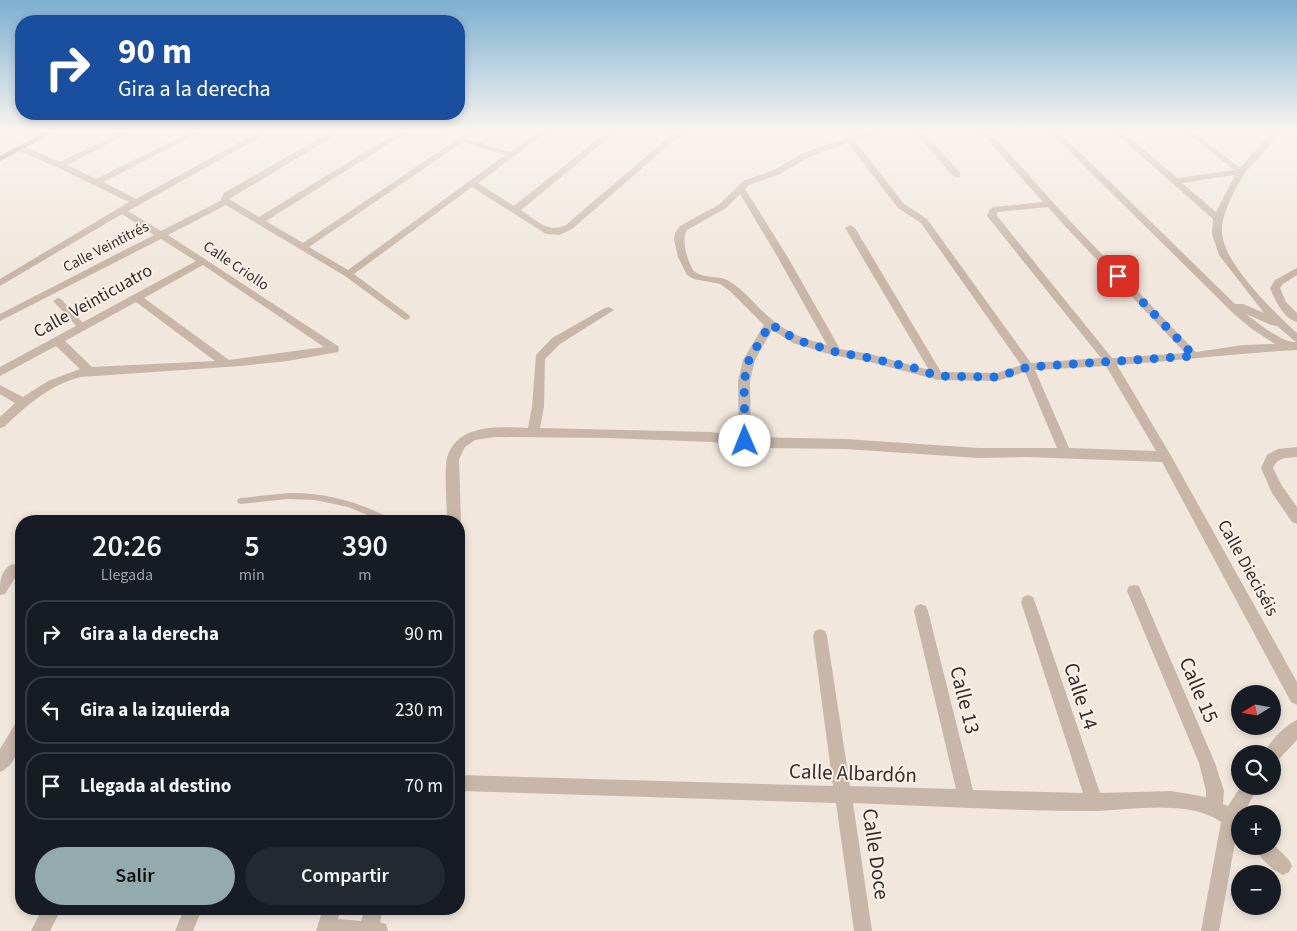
<!DOCTYPE html>
<html lang="es">
<head>
<meta charset="utf-8">
<style>
	:root { --surface:#171b24; --page:#242831; --text:#f1f3f6; --muted:#9ea1a6; --line:#363941; --accent:#93abae }
	body { margin:0; font-family:"Source Sans 3",sans-serif; background:var(--page); color:var(--text); height:100vh; display:flex; flex-direction:column; font-size:19px; white-space:nowrap }
	* { box-sizing:border-box; margin:0 }
	p { font-size:16px; color:var(--muted) }
	.icon { flex:none; width:28px; height:28px; fill:none; stroke:currentColor; stroke-width:2; stroke-linecap:round; stroke-linejoin:round }
	.map { position:relative; flex:1; overflow:hidden }
	.side { position:absolute; left:15px; top:515px; width:450px; height:400px; display:flex; flex-direction:column; background:var(--surface); border-radius:20px; box-shadow:0 2px 8px #0003 }
	.side>* { flex:none }
	.top-card { position:absolute; left:15px; top:15px; width:450px; height:105px; border-radius:20px; box-shadow:0 2px 8px #0003; background:#1a4fa0; color:#fff; overflow:hidden }
	.needle { width:32px; rotate:259deg }
	.controls { position:absolute; left:1231px; top:685px; display:grid; gap:10px }
	.controls a { display:grid; place-items:center; width:50px; height:50px; border-radius:50%; background:var(--surface); box-shadow:0 2px 8px #0003; font-size:25px }
	.pin { position:absolute; display:grid; place-items:center; width:42px; height:42px; color:#fff; margin:-21px; border-radius:10px; box-shadow:0 2px 8px #0006 }
	.me { position:absolute; width:55px; margin:-28px; rotate:359deg; stroke-linejoin:round; filter:drop-shadow(0 0 4px #0008) }
	.turn { display:flex; align-items:center; gap:18px; height:105px; padding:0 20px; font-size:22px }
	.turn .icon { width:65px; height:65px; stroke-width:2.5 }
	.turn b { display:block; font-size:35px; line-height:42px }
	.eta { display:flex; justify-content:space-evenly; align-items:center; height:85px; text-align:center }
	.eta b { font-size:30px; font-weight:600; line-height:35px }
	.primary-button { display:flex; gap:10px; margin-top:auto; padding:10px 20px }
	.primary-button a { flex:1; height:58px; border-radius:30px; background:var(--accent); color:#111; font-size:20px; font-weight:600; line-height:58px; text-align:center }
	.primary-button a+a { background:var(--page); color:var(--text) }
	ul { padding:0; list-style:none }
	li { display:flex; align-items:center; gap:15px; height:68px; margin:0 10px 8px; padding:0 10px; border:2px solid var(--line); border-radius:20px }
	li div { flex:1 }
	li b { display:block; font-size:19px }
	li em { font-style:normal }
	.map>svg:first-child { display:block }
	.lines { fill:none; stroke-linecap:round; stroke-linejoin:round }
	.service { fill:#c8b7a9; fill-rule:evenodd }
	.pedestrian { fill:#c8b7a9; fill-rule:evenodd }
	.minor { fill:#c8b7a9; fill-rule:evenodd }
	.secondary { fill:#9c877b; fill-rule:evenodd }
	.route { stroke:#1a73e8; stroke-width:9; stroke-dasharray:0 16.2 }
	.labels { text-anchor:middle; dominant-baseline:central; stroke-width:4; stroke-linejoin:round; paint-order:stroke }
	.far-street-label { font-size:15px; fill:#362d29; stroke:#f9f1e9 }
	.street-label { font-size:18px; fill:#362d29; stroke:#f9f1e9 }
	.near-street-label { font-size:21px; fill:#362d29; stroke:#f9f1e9 }
</style>
</head>
<body>
<div class="map">
<svg width="1297" height="931" viewBox="0 0 1297 931">
	<rect width="100%" height="100%" fill="#f1e7dd"/>
	<g class="lines">
		<path class="service" d="M288,493c37,-1 71,9 104,26l1,2h-11l-34,-14 -33,-7 -27,-1 -47,5 -3,-1 -1,-2 1,-2 3,-1z"/>
		<path class="pedestrian" d="M58,298l3,1 24,26v4h-6l-24,-26 -2,-2z"/>
		<path class="minor" d="M125,130h11l-69,35 29,14 98,-49h11l-102,52 33,17 126,-69h11l-145,81 33,20 59,-30 4,-8 110,-63h10l-115,69 30,18 142,-87h10l-145,91 37,22 153,-103 -27,-10h13l19,6 9,-6h10l-11,9 41,13 29,-22h10l-71,53 36,23 95,-76h9l-97,80c15,10 27,24 45,15l111,-95h9l-114,99 -13,6 -13,-1 -74,-47 -118,87 55,41 1,2 -1,2 -4,1 -60,-44 -119,-71 -58,30 170,111 1,3 -1,3 -50,9 -47,5 -160,11c-30,7 -55,29 -77,50l-4,1v-11l15,-14 -15,-9v-9l23,12 25,-16 32,-12 -24,-23 -56,30v-9l196,-106 -35,-22 -161,82v-7l154,-79 -32,-21 -122,72v-7l129,-77 -72,-35 -39,-16v-4h6l36,15zM463,142l42,13 -157,115 -39,-23zM203,265l121,82 -95,13 -85,-62zM136,302l79,59 -123,6 -27,-26z
			M870,130h13l-28,11 49,63 23,15 104,144 70,-5 -114,-142 2,-6 4,-3 50,-5 -64,-72h9l82,91 126,131 47,-7 32,-1 -23,-15 -17,-14 -187,-185h9l178,174h8l21,9 -45,-58 -7,-21 1,-15 -101,-89h9l56,48 57,-8 -50,-40h7l49,38 18,-20 12,-18h8c-5,8 -9,16 -15,23 -6,7 -13,13 -18,20 -9,13 -25,44 -23,60 2,31 52,79 75,100v17c-60,3 -120,11 -180,15l53,89 127,228v23l-6,-3 -129,-240 -136,-5 -47,1 -134,-9 -85,-1 -49,-6 -102,-4 -114,-1 -20,3 -10,7 -6,12 2,62 -2,4v-4h-12c0,-13 -3,-52 0,-63 10,-35 52,-31 81,-30l4,-21 4,-52 16,-17 53,-30 4,-1 5,3 -54,34 -15,15 -1,48 -4,21 171,4 28,4 -1,-55 5,-21 21,-35 -34,-34 -10,-7 -26,-5 -7,-4 -9,-18 -4,-18 1,-6 5,-7 40,-22 23,-23 31,-11 29,-17zM848,143l50,65 23,15 100,142 -24,8 -56,-1 -86,-144 -5,-3 -5,3 84,142 -59,-16 -30,-5 -53,-93 -42,-67 4,-4 31,-11 29,-17zM1235,175l-19,37 -34,-29zM740,194l37,62 50,89c-19,-5 -37,-11 -52,-23 -16,-12 -28,-30 -46,-41 -9,-6 -29,-2 -36,-11 -6,-10 -12,-30 -6,-40l39,-22zM1048,207l16,18 121,128 -73,5 -115,-142v-4zM1246,314l25,11 6,1 19,16c-14,1 -38,-19 -50,-28zM772,330l21,13 39,12 38,7 68,18 59,1 28,-9 32,76h-78l-134,-9 -94,-2 -1,-56 5,-21zM1106,366l50,85 -87,-3 -34,-78z
			M913,130h9l38,43v4h-6z
			M1297,268v7l-14,9 -3,4 6,14 11,11v9c-14,-4 -22,-22 -27,-34l5,-8z
			M1297,447v10c-11,1 -19,0 -24,11l9,18 15,21v17l-5,-2 -20,-29 -11,-25 6,-13 11,-6z
			M13,564l5,2 2,4 -15,24 -5,1c0,-12 0,-26 13,-31z
			M1134,585l5,1 2,5 74,172 9,28 -1,13 5,2 13,-20h18l-16,28h-3v20l-3,-2 -18,99h-18l20,-109c-33,-23 -89,-12 -127,-11 -81,0 -161,-5 -241,-8l19,128h-18l-18,-128 -377,-12v-16l374,11 -20,-150 2,-5 5,-2 5,2 2,5 23,150 106,3 -42,-178 2,-5 5,-2 5,2 2,5 45,179 110,3 -62,-191 2,-5 5,-2 5,2 2,5 65,191 71,-2 35,6v-6l-7,-28 -72,-172 2,-5z
			M1297,720v20l-19,20 -6,2v-8h-8c5,-12 21,-29 33,-34z
			M21,722c1,17 -3,43 -21,50v-23l15,-25z
			M1272,843l17,17 3,6 -3,6 -6,3c-11,-5 -24,-18 -29,-29h18z
			M42,909h19l-11,22h-19z
			M184,909h18l-9,22h-18z
			M323,909h18l-3,10 23,2 4,-12h18l-3,13 6,2 2,7h-72z"/>
		<path class="secondary" d="M48,130h11l-59,31v-5z"/>
	</g>
	<linearGradient id="sky" x2="0" y2="1"><stop stop-color="#7db0d0"/><stop offset="0.5" stop-color="#f9f4f0"/><stop offset="1" stop-color="#f9f4f0" stop-opacity="0"/></linearGradient>
	<rect width="1297" height="261" fill="url(#sky)"/>
	<g class="lines">
		<path class="route" d="M745,441l-1,-60 5,-21 21,-36 27,16 39,12 34,6 44,10 24,8 59,1 31,-10 166,-11 -76,-80"/>
	</g>
	<g class="labels">
		<g class="far-street-label">
			<text transform="translate(106 247) rotate(-27)">Calle Veintitrés</text>
			<text transform="translate(236 266) rotate(34)">Calle Criollo</text>
		</g>
		<g class="street-label">
			<text transform="translate(93 301) rotate(-29)">Calle Veinticuatro</text>
			<text transform="translate(1248 568) rotate(61)">Calle Dieciséis</text>
		</g>
		<g class="near-street-label">
			<text transform="translate(1199 690) rotate(67)">Calle 15</text>
			<text transform="translate(1081 696) rotate(72)">Calle 14</text>
			<text transform="translate(965 700) rotate(76)">Calle 13</text>
			<text transform="translate(853 773) rotate(2)">Calle Albardón</text>
			<text transform="translate(876 854) rotate(82)">Calle Doce</text>
		</g>
	</g>
</svg>
<div class="controls">
<a><svg class="needle" viewBox="-14 -14 28 28"><path d="M0-13l5 13h-10z" fill="#e53935"/><path d="M0 13l5-13h-10z" fill="#9ea1a6"/></svg></a>
<a><svg class="icon" aria-label="search" viewBox="0 0 24 24"><circle cx="10" cy="10" r="6"/><path d="M15 15l6 6"/></svg></a>
<a>+</a>
<a>−</a>
</div>
<div class="pin" style="left:1118px;top:276px;background:#d93025"><svg class="icon" aria-label="arrive" viewBox="0 0 24 24"><path d="M6 21V4h12l-3 4 3 4H6"/></svg></div>
<svg class="me" style="left:745px;top:441px" viewBox="-20 -20 40 40"><circle r="19" fill="#fff"/><path d="M0-13L10 11 0 6-10 11z" fill="#1a73e8"/></svg>
<div class="top-card">
<div class="turn"><svg class="icon" aria-label="right" viewBox="0 0 24 24"><path d="M7 20v-9h11M14 6l5 5-5 5"/></svg><div><b>90 m</b>Gira a la derecha</div></div>
</div>
<section class="side">
<div class="eta">
<div><b>20:26</b><p>Llegada</p></div>
<div><b>5</b><p>min</p></div>
<div><b>390</b><p>m</p></div>
</div>
<ul>
<li><svg class="icon" aria-label="right" viewBox="0 0 24 24"><path d="M7 20v-9h11M14 6l5 5-5 5"/></svg><div><b>Gira a la derecha</b></div><em>90 m</em></li>
<li><svg class="icon" aria-label="left" viewBox="0 0 24 24"><path d="M17 20v-9H6M10 6l-5 5 5 5"/></svg><div><b>Gira a la izquierda</b></div><em>230 m</em></li>
<li><svg class="icon" aria-label="arrive" viewBox="0 0 24 24"><path d="M6 21V4h12l-3 4 3 4H6"/></svg><div><b>Llegada al destino</b></div><em>70 m</em></li>
</ul>
<div class="primary-button"><a>Salir</a><a>Compartir</a></div>
</section>
</div>
</body>
</html>
